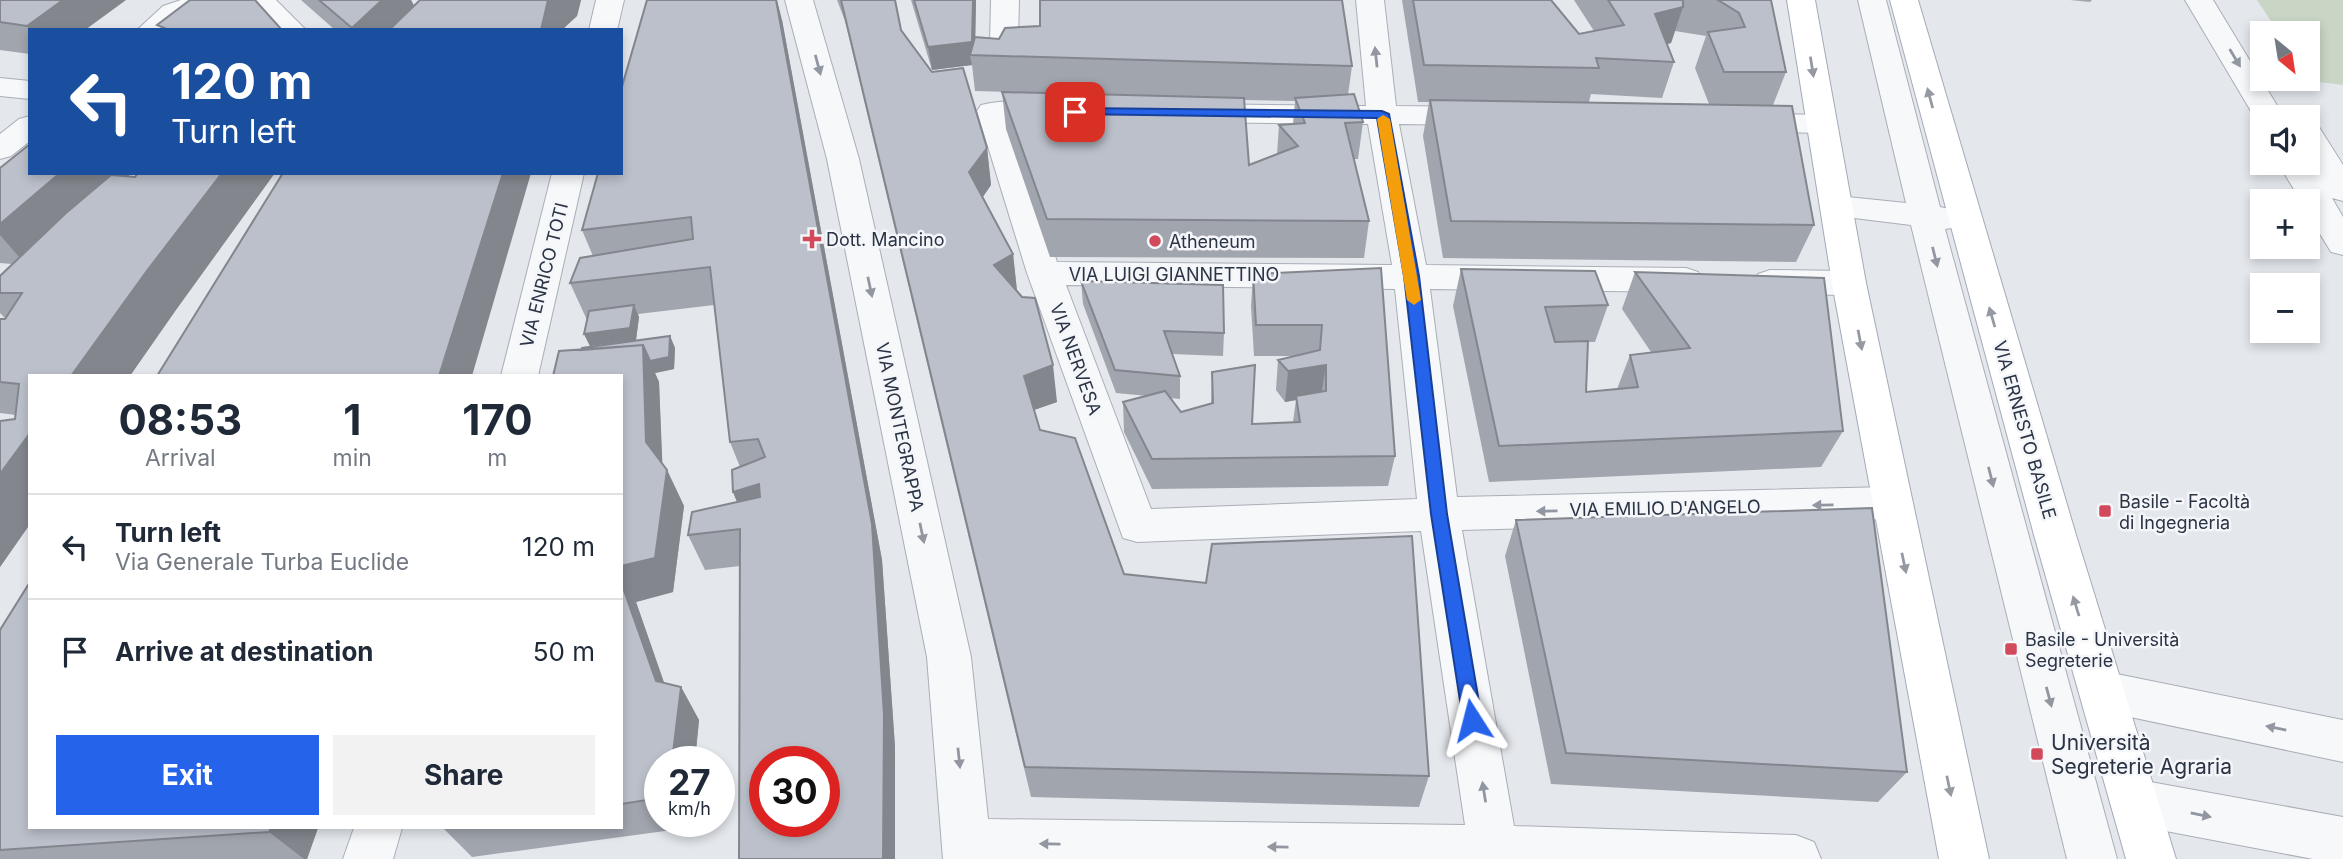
<!DOCTYPE html>
<html lang="en">
<head>
<meta charset="utf-8">
<style>
	:root { --surface:#fff; --page:#f2f2f3; --text:#1f2937; --muted:#747a83; --line:#e0e1e3; --accent:#2563eb }
	body { margin:0; font-family:Inter,sans-serif; background:var(--page); color:var(--text); height:100vh; display:flex; flex-direction:column; font-size:26px; white-space:nowrap }
	* { box-sizing:border-box; margin:0 }
	p { font-size:23px; color:var(--muted) }
	.icon { flex:none; width:38px; height:38px; fill:none; stroke:currentColor; stroke-width:2; stroke-linecap:round; stroke-linejoin:round }
	.map { position:relative; flex:1; overflow:hidden }
	.drawer { position:absolute; left:28px; top:374px; width:595px; height:455px; display:flex; flex-direction:column; background:var(--surface); border-radius:0px; box-shadow:0 4px 10px #0003 }
	.drawer>* { flex:none }
	.top-card { position:absolute; left:28px; top:28px; width:595px; height:147px; border-radius:0px; box-shadow:0 4px 10px #0003; background:#1a4fa0; color:#fff; overflow:hidden }
	.needle { width:46px; rotate:150deg }
	.buttons { position:absolute; left:2250px; top:21px; display:grid; gap:14px }
	.buttons a { display:grid; place-items:center; width:70px; height:70px; border-radius:0px; background:var(--surface); box-shadow:0 4px 10px #0003; font-size:35px }
	.speed { position:absolute; left:644px; top:746px; display:flex; gap:14px; font-size:35px; font-weight:700; text-align:center }
	.speed>* { display:grid; place-content:center; width:91px; height:91px; border-radius:50%; background:var(--surface); box-shadow:0 4px 10px #0003; line-height:1 }
	.speed small { font-size:18px; font-weight:400 }
	.speed .limit { border:10px solid #d22; background:#fff; color:#111 }
	.pin { position:absolute; display:grid; place-items:center; width:60px; height:60px; color:#fff; margin:-30px; border-radius:14px; box-shadow:0 4px 10px #0006 }
	.me { position:absolute; width:77px; margin:-38px; rotate:351deg; stroke-linejoin:round; filter:drop-shadow(0 0 5px #0008) }
	.turn { display:flex; align-items:center; gap:24px; height:147px; padding:0 28px; font-size:32px }
	.turn .icon { width:91px; height:91px; stroke-width:2.5 }
	.turn b { display:block; font-size:49px; line-height:60px }
	.eta { display:flex; justify-content:space-evenly; align-items:center; height:119px; text-align:center }
	.eta b { font-size:42px; font-weight:700; line-height:49px }
	.primary-button { display:flex; gap:14px; margin-top:auto; padding:14px 28px }
	.primary-button a { flex:1; height:80px; border-radius:0px; background:var(--accent); color:#fff; font-size:28px; font-weight:700; line-height:80px; text-align:center }
	.primary-button a+a { background:var(--page); color:var(--text) }
	ul { padding:0; list-style:none }
	li { display:flex; align-items:center; gap:21px; height:105px; padding:0 28px; border-top:2px solid var(--line) }
	li div { flex:1 }
	li b { display:block; font-size:26px }
	li em { font-style:normal }
	.map>svg:first-child { display:block }
	.green { fill:#c9d6c5 }
	.lines { fill:none; stroke-linecap:round; stroke-linejoin:round }
	.minor-casing { stroke:#a9aeb7; stroke-width:2 }
	.major-casing { stroke:#a3abb8; stroke-width:2 }
	.minor { fill:#f7f8fa; fill-rule:evenodd }
	.major { fill:#fff; fill-rule:evenodd }
	.wall { fill:#a1a5ae; fill-rule:evenodd }
	.shaded-wall { fill:#83868d }
	.building { fill:#bbc0ca; stroke:#83868d; stroke-width:2; fill-rule:evenodd }
	.oneway { fill:#9196a0 }
	.oneway2 { fill:#959aa2 }
	.route { fill:#2563eb; stroke:#184099; stroke-width:2 }
	.slow { fill:#f59e0b }
	.poi-dot { fill:#d1495b; stroke:#f4f6f9; stroke-width:2.5 }
	.labels { text-anchor:middle; dominant-baseline:central; stroke-width:5; stroke-linejoin:round; paint-order:stroke }
	.poi-label { font-size:18px; fill:#2b3445; stroke:#f4f6f9; text-anchor:start }
	.street-label { font-size:18px; fill:#2b3445; stroke:#f4f6f9 }
	.near-poi-label { font-size:21px; fill:#2b3445; stroke:#f4f6f9; text-anchor:start }
</style>
</head>
<body>
<div class="map">
<svg width="2343" height="859" viewBox="0 0 2343 859">
	<rect width="100%" height="100%" fill="#e4e7ec"/>
	<path class="green" d="M2257,0h86v85l-32,-4 -3,-5v-43h-29z"/>
	<g class="lines">
		<defs>
			<path id="minor" d="M181,0h40l-4,6 -34,12 -15,12h-31l26,-24z
				M246,0h30l30,30h-30z
				M596,0h28l-7,30h-28z
				M785,0h28l46,159 112,498 17,162 477,6 -44,-294 -284,11 -14,-4 -96,-265 -50,-162 4,-6c25,-6 60,-5 85,1l4,6 -4,6 -11,3 -45,-1 47,142 335,3 -24,-141 -176,-2 -11,-3 -4,-6 4,-6 11,-3 174,2 -10,-106h28l12,106 83,1 11,3 4,6 -4,6 -11,3 -80,-1 27,141 260,3 12,4 5,8 -5,8 -12,4 -256,-3 27,208 435,-10 14,5 6,11 -6,11 -14,5 -430,11 52,296 282,9 18,7 7,17h-878l-16,-202 -100,-498zM1066,285l329,4 22,210 -266,10z
				M991,0h28l-1,41 -4,6 -10,3 -10,-3 -4,-6z
				M1858,0h28l54,207 19,4 5,8 -5,8 -14,2 172,630h-50l-156,-634 -73,-9 -12,-3 -4,-7 4,-7 12,-3 68,7z
				M2185,0h28l71,117h-21v8l-5,-2z
				M0,78l30,3v18l-30,-3z
				M1742,113l79,2 11,3 4,6 -4,6 -11,3 -79,-2 -11,-3 -4,-6 4,-6z
				M30,116v25l-19,15 -11,3v-25l19,-15z
				M2308,125l11,2 24,38v36l-11,-3 11,19v38l-12,-3 -23,-38v-13h-7l-23,-38 30,-2 9,14 -9,-15z
				M552,173h32l-46,203h-37z
				M1770,270l79,1 12,4 5,8 -5,8 -12,4 -79,-1 -12,-4 -5,-8 5,-8z
				M2102,671l241,49v42l-241,-51 -16,-6 -7,-14 7,-14z
				M2134,779l209,38v42h-30l-179,-34 -17,-7 -7,-16 7,-16z
				M354,828h48l-9,31h-50z"/>
			<path id="major" d="M1787,0h28l51,283 123,576h-50l-107,-576z
				M1890,0h28l158,535 100,324h-50l-92,-324z"/>
		</defs>
		<use href="#minor" class="minor-casing"/>
		<use href="#major" class="major-casing"/>
		<use href="#minor" class="minor"/>
		<use href="#major" class="major"/>
	</g>
	<path class="wall" d="M0,0l85,30h-55v24l-30,-4z
		M301,0h110l3,6 6,-6h161l-4,16 -12,11 -1,3h-229z
		M837,0h58l6,30 86,118 4,37 -8,12 30,57 4,37 40,111 -23,8 6,20 84,144 305,202 -10,31 -388,-10 -186,-776z
		M911,0h65l-1,37 377,29 -4,29 15,27 -5,37h-4l15,62 -5,37 -314,-1 -44,-128 -4,-37h9l-36,-1 -3,-26 -40,5zM1244,100l51,1 -2,23 -14,1 -2,29 -28,11z
		M1402,0h149l28,34 15,-3 -20,-31h197l15,72 -13,33 41,120 -18,37 -353,-4 -20,-122 6,-34h-11zM1675,31l31,5 -11,32 14,36 -120,-2 2,-8 71,4 12,-36 -7,-18 4,-1z
		M2070,0h22l-2,2z
		M782,20l100,540 13,187 -155,-181 -35,4 -17,-35 49,-33 -4,-10 7,-25 -10,-25 -16,-137 -76,9 1,3 -3,23 -46,6 -6,-12 3,-14 -17,-37 23,-27 -11,-26z
		M0,168l30,5h102l-4,3 48,134 -146,66v148l-30,43v-146l15,-2 1,-4 -16,-2v-94h6l-6,-6v-37l12,-12 -12,-1z
		M1381,268l14,188 -7,30 -236,3 -28,-57 -1,-30 25,-6 -32,-3 -33,-89 -2,-23 143,52 -1,23 -51,-2 8,22v23l-10,-1 11,14 30,-8 1,-32 40,52 41,-2 3,-22 -11,2 -9,-12 2,-30 16,-4h-40l-3,-50 2,-32z
		M1461,269l147,36 -13,37h-7l-2,50 31,-3 13,-34 21,-3 -29,-43 13,-37 208,159 -22,36 -332,15 -36,-176z
		M670,336l5,12 -1,21 -19,4 4,9 3,82 5,6 17,36 -11,86 -37,10 28,81 17,4 18,33 -4,41h-35v60h28l-1,7 -215,29 -29,-29h178v-452l-40,-26z
		M1516,520l391,252 -29,30 -327,-18 -46,-228z
		M0,630l318,198 -11,31h-307z"/>
	<path class="shaded-wall" d="M63,0h63l-41,30h-55l-3,-4z
		M382,0h29l6,11 -19,19h-46v-2z
		M548,0h33l-4,16 -12,11 -1,3h-23z
		M776,0h1l5,20 100,540 13,187v112h-12z
		M973,0h3l-1,55h-5l2,10 -40,5 -4,-23z
		M1683,7l-12,36 -27,7 11,-36z
		M987,148l4,37 -16,23 -6,-36z
		M60,173h72l-105,93 -27,-31v-11z
		M222,173h53l-99,137 -46,66h-59l75,-104z
		M503,173h28l-59,203h-33z
		M1013,254l4,37 -23,-26z
		M634,305l5,12 -3,23 -46,6 -6,-12z
		M670,336l5,12 -1,21 -19,4 4,9 4,96 -17,-36 -3,-97z
		M1053,365l4,37 -29,10 -4,-36z
		M1326,365l-5,31h-25v4l-11,2 3,-31z
		M30,433v91l-30,43v-93z
		M667,470l17,36 -11,86 -37,10 39,112 -19,-33 -35,-99v-16z
		M759,484l14,36 -25,8 -15,-36z
		M681,687l18,33 -4,41h-23z
		M682,821h6l-1,7z
		M271,828h47l-11,31h-3l-35,-27z"/>
	<path class="building" d="M0,0h63l-36,26 -27,-4z
		M190,0h65l27,30h-113l-12,-5z
		M319,0h63l-30,28z
		M420,0h128l-7,30h-152z
		M647,0h129l96,524 12,191 -1,144h-144l1,-330 -52,6 4,-23 68,-15 -1,-13 -26,8 -1,-22 33,-13 -7,-18 -28,3 -20,-175 -140,16 10,-25 113,-19 -2,-22 -109,13 16,-57h23v-83zM765,761h59v60h-59z
		M841,0h54l6,30 31,42 31,-4 24,80 -18,24 44,82 -19,11 28,32 13,1 18,67 -29,11 16,54 35,8 49,136 82,9 6,-39 200,-8 17,240 -404,-9z
		M914,0h59l-1,42 -44,5z
		M1040,0h302l10,66 -382,-11 5,-18 24,2 6,-11 35,-2z
		M1413,0h138l28,34 45,-9 -16,-25h75v7l-28,7 19,48 -78,-4 3,10 -175,-3z
		M1718,0h53l15,72h-62l-16,-40 37,-5 -6,-14z
		M1002,92l242,6 5,67 49,-19 -19,-21 26,-2 -10,-25 59,-4 9,28 -18,1 24,98 -322,-2z
		M1430,100l362,6 22,119 -363,-4z
		M30,144v29h30l-60,51v-56z
		M138,173h84l-76,99 -75,104h-41v57l-30,41v-53l15,-2 4,-35 -19,-2v-63h5l17,-26h-22v-17l66,-63 45,-38 24,2z
		M283,173h220l-64,203h-282z
		M1381,268l14,188 -243,3 -29,-57 42,-11 16,21 32,-9 -1,-31 43,-7 -3,59 48,-2 -4,-26 30,-5v-26l-38,6 -10,-11 42,-10 2,-25h-66l-3,-51z
		M1461,269l134,2 13,34 -63,2 10,35 33,-1 -2,51 52,-5 -8,-32 60,-7 -55,-76 189,6 19,153 -344,15z
		M1081,281l142,4 1,48 -60,-2 16,45 -65,-6z
		M634,305l-4,23 -46,6 5,-23z
		M670,336l-1,21 -19,4 -7,-16 -62,5 1,-2z
		M643,345l3,97 21,28 -12,88 -34,8v-190h-68l6,-25z
		M1872,508l35,264 -341,-19 -50,-233z
		M30,582v246h241l-2,4 -269,18v-220z
		M621,582l35,99 25,6 -9,74h-12v37l-39,6z"/>
	<defs><path id="oneway-solid" d="M-6-.8H1V-3.2L6.5 0L1 3.2V.8H-6Z" transform="scale(1.75)"/></defs>
	<g class="oneway">
		<use href="#oneway-solid" transform="translate(1376 57) rotate(-96)"/>
		<use href="#oneway-solid" transform="translate(2235 58) rotate(59)"/>
		<use href="#oneway-solid" transform="translate(818 65) rotate(75)"/>
		<use href="#oneway-solid" transform="translate(1935 257) rotate(76)"/>
		<use href="#oneway-solid" transform="translate(870 287) rotate(78)"/>
		<use href="#oneway-solid" transform="translate(1991 477) rotate(76)"/>
		<use href="#oneway-solid" transform="translate(1823 505) rotate(179)"/>
		<use href="#oneway-solid" transform="translate(1547 511) rotate(179)"/>
		<use href="#oneway-solid" transform="translate(922 533) rotate(78)"/>
		<use href="#oneway-solid" transform="translate(2049 697) rotate(75)"/>
		<use href="#oneway-solid" transform="translate(2276 728) rotate(-168)"/>
		<use href="#oneway-solid" transform="translate(959 758) rotate(84)"/>
		<use href="#oneway-solid" transform="translate(1484 792) rotate(-99)"/>
		<use href="#oneway-solid" transform="translate(2201 815) rotate(11)"/>
		<use href="#oneway-solid" transform="translate(1050 844) rotate(-179)"/>
		<use href="#oneway-solid" transform="translate(1278 847) rotate(-179)"/>
	</g>
	<g class="oneway2">
		<use href="#oneway-solid" transform="translate(1812 67) rotate(81)"/>
		<use href="#oneway-solid" transform="translate(1930 98) rotate(-105)"/>
		<use href="#oneway-solid" transform="translate(1992 317) rotate(-106)"/>
		<use href="#oneway-solid" transform="translate(1860 340) rotate(79)"/>
		<use href="#oneway-solid" transform="translate(1904 563) rotate(78)"/>
		<use href="#oneway-solid" transform="translate(2076 606) rotate(-107)"/>
		<use href="#oneway-solid" transform="translate(1949 786) rotate(78)"/>
	</g>
	<path class="route" d="M1075,108l307,3 7,3 30,162 28,238 35,206 -3,7 -7,2 -6,-2 -3,-7 -32,-206 -27,-238 -27,-158 -306,-4 -2,-2z"/>
	<path class="slow" d="M1383,115l7,4 31,181 -7,5 -7,-5 -30,-181z"/>
	<g class="poi-dot">
		<path d="M808.5 228.5h7v7h7v7h-7v7h-7v-7h-7v-7h7z"/>
		<circle cx="1155" cy="241" r="7"/>
		<rect x="2098" y="504" width="14" height="14" rx="3.5"/>
		<rect x="2004" y="642" width="14" height="14" rx="3.5"/>
		<rect x="2030" y="747" width="14" height="14" rx="3.5"/>
	</g>
	<g class="labels">
		<g class="poi-label">
			<text x="826" y="239">Dott. Mancino</text>
			<text x="1169" y="241">Atheneum</text>
			<text x="2119" y="501">Basile - Facoltà<tspan x="2119" dy="21">di Ingegneria</tspan></text>
			<text x="2025" y="639">Basile - Università<tspan x="2025" dy="21">Segreterie</tspan></text>
		</g>
		<g class="street-label">
			<text x="1174" y="274">VIA LUIGI GIANNETTINO</text>
			<text transform="translate(544 275) rotate(-76)">VIA ENRICO TOTI</text>
			<text transform="translate(1076 359) rotate(70)">VIA NERVESA</text>
			<text transform="translate(900 427) rotate(78)">VIA MONTEGRAPPA</text>
			<text transform="translate(2025 430) rotate(74)">VIA ERNESTO BASILE</text>
			<text transform="translate(1665 508) rotate(-1)">VIA EMILIO D'ANGELO</text>
		</g>
		<g class="near-poi-label">
			<text x="2051" y="742">Università<tspan x="2051" dy="24">Segreterie Agraria</tspan></text>
		</g>
	</g>
</svg>
<div class="buttons">
<a><svg class="needle" viewBox="-14 -14 28 28"><path d="M0-13l5 13h-10z" fill="#e53935"/><path d="M0 13l5-13h-10z" fill="#747a83"/></svg></a>
<a><svg class="icon" aria-label="sound" viewBox="0 0 24 24"><path d="M4 9h4l5-4v14l-5-4H4zM17 9q2 3 0 6"/></svg></a>
<a>+</a>
<a>−</a>
</div>
<div class="speed"><div>27<small>km/h</small></div><div class="limit">30</div></div>
<div class="pin" style="left:1075px;top:112px;background:#d93025"><svg class="icon" aria-label="arrive" viewBox="0 0 24 24"><path d="M6 21V4h12l-3 4 3 4H6"/></svg></div>
<svg class="me" style="left:1472px;top:720px" viewBox="-20 -20 40 40"><path d="M0-17L14 15 0 8-14 15z" fill="#2563eb" stroke="#fff" stroke-width="4"/></svg>
<div class="top-card">
<div class="turn"><svg class="icon" aria-label="left" viewBox="0 0 24 24"><path d="M17 20v-9H6M10 6l-5 5 5 5"/></svg><div><b>120 m</b>Turn left</div></div>
</div>
<section class="drawer">
<div class="eta">
<div><b>08:53</b><p>Arrival</p></div>
<div><b>1</b><p>min</p></div>
<div><b>170</b><p>m</p></div>
</div>
<ul>
<li><svg class="icon" aria-label="left" viewBox="0 0 24 24"><path d="M17 20v-9H6M10 6l-5 5 5 5"/></svg><div><b>Turn left</b><p>Via Generale Turba Euclide</p></div><em>120 m</em></li>
<li><svg class="icon" aria-label="arrive" viewBox="0 0 24 24"><path d="M6 21V4h12l-3 4 3 4H6"/></svg><div><b>Arrive at destination</b></div><em>50 m</em></li>
</ul>
<div class="primary-button"><a>Exit</a><a>Share</a></div>
</section>
</div>
</body>
</html>
